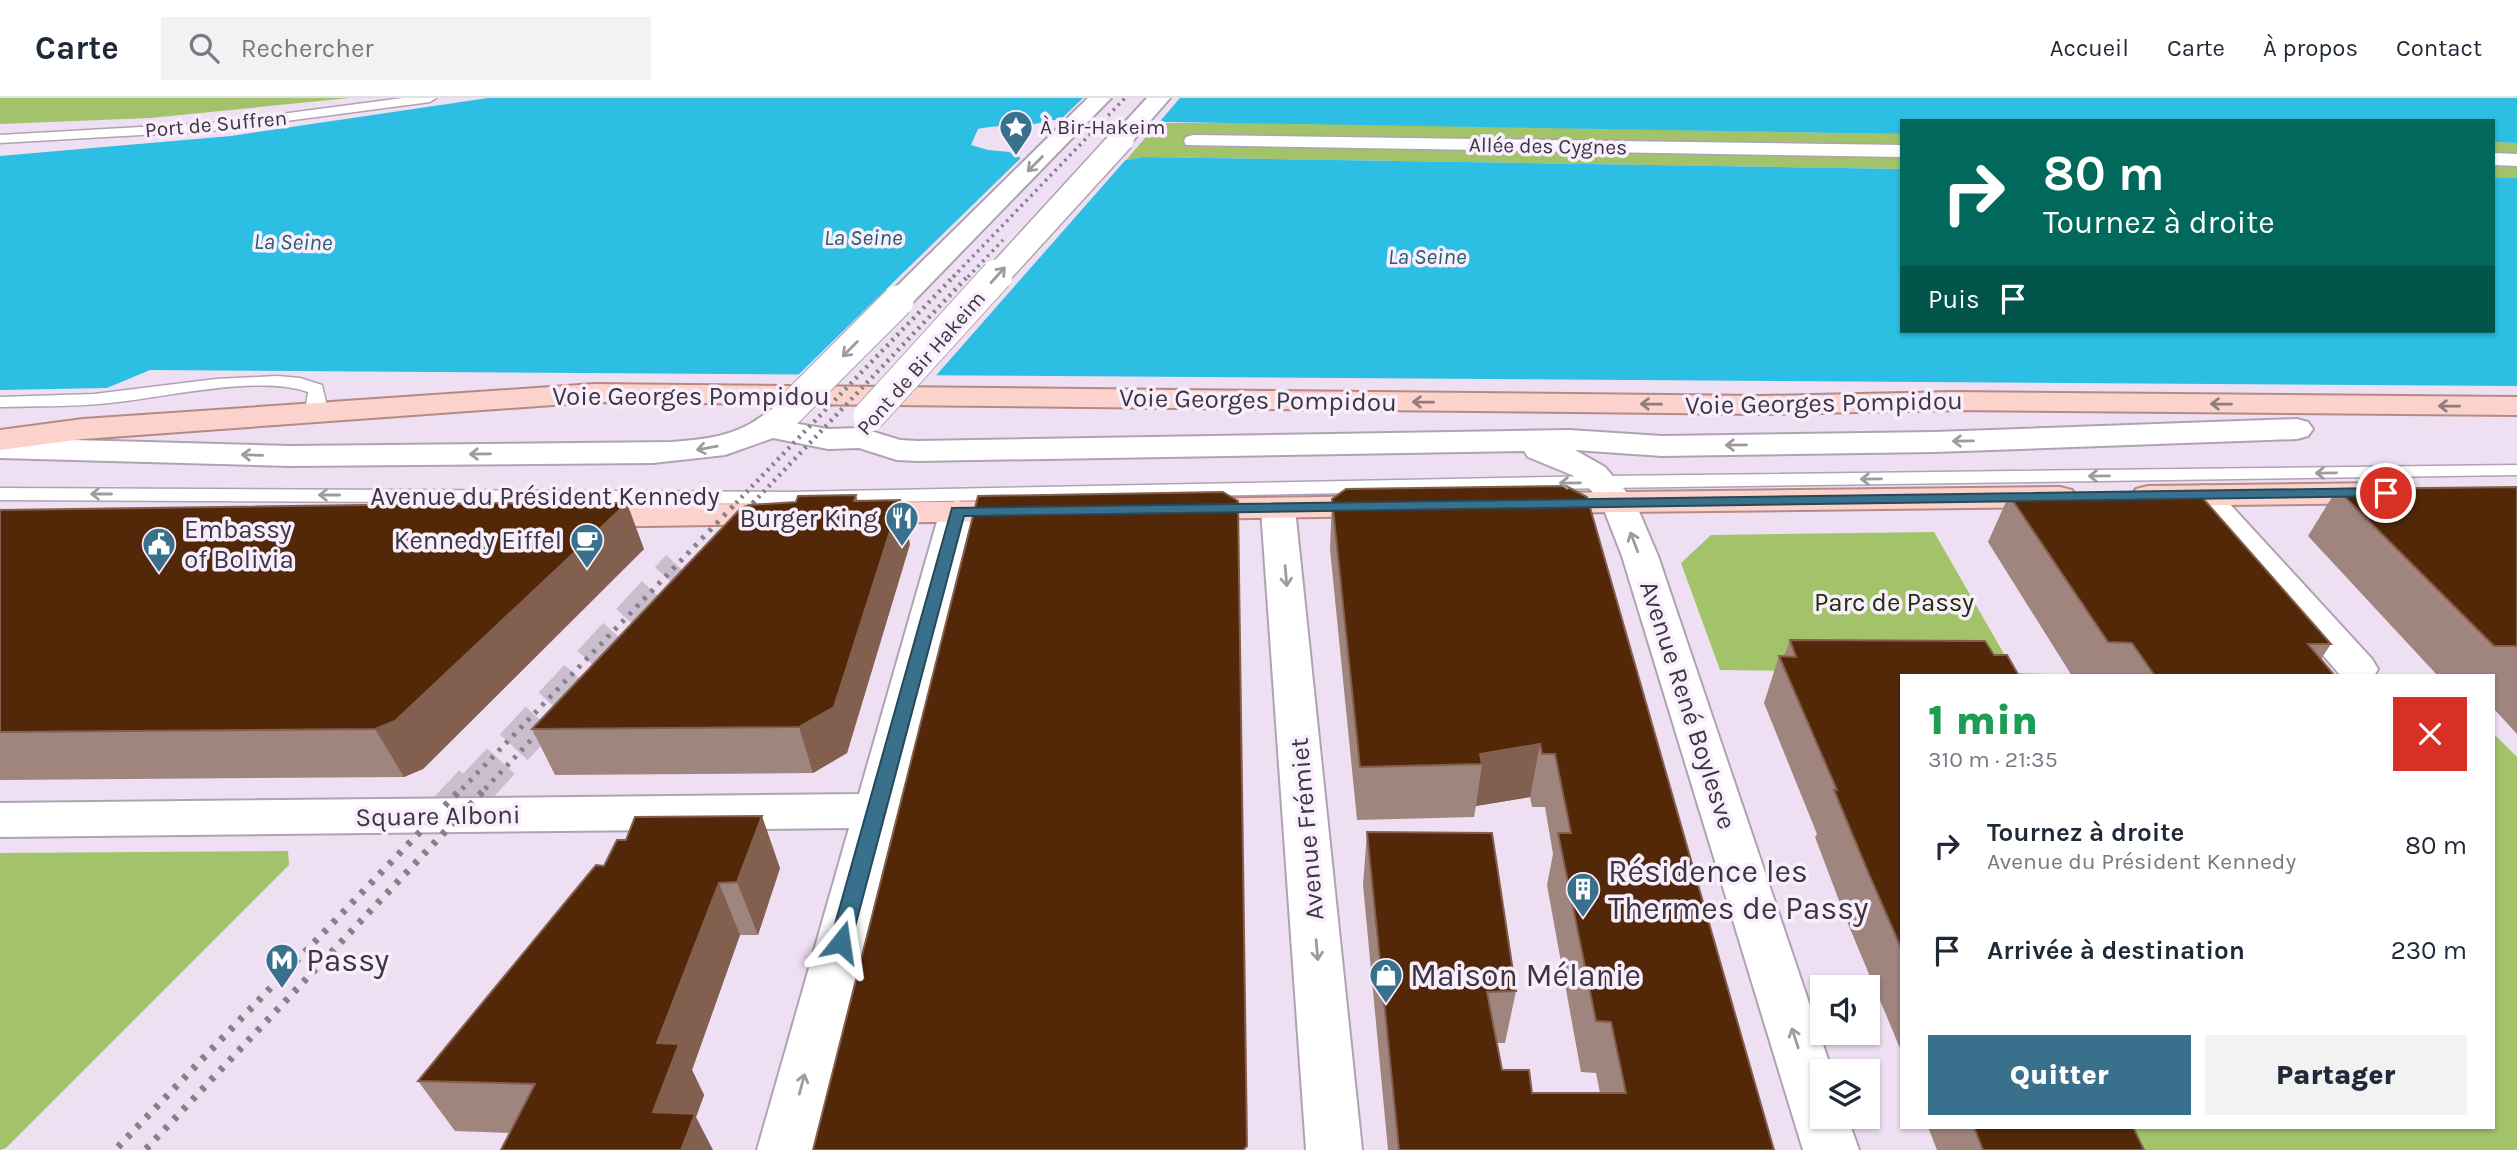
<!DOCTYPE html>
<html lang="fr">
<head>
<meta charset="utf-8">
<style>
	:root { --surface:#fff; --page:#f2f2f3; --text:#1f2937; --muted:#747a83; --line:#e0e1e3; --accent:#39718c }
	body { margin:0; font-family:Karla,sans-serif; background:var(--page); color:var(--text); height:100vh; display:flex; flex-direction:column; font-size:26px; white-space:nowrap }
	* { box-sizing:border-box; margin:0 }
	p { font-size:23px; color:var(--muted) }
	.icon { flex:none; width:38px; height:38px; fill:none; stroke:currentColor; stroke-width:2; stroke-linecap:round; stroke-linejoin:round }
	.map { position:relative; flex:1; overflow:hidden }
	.details { position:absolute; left:1900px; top:576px; width:595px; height:455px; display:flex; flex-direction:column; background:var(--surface); border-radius:0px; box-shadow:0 2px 5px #0004 }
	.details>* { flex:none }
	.hud { position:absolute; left:1900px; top:21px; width:595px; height:214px; border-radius:0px; box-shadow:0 2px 5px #0004; background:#00695c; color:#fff; overflow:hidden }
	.controls { position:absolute; left:1810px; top:877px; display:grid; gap:14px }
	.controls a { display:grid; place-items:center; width:70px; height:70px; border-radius:0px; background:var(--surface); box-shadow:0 2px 5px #0004; font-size:35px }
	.pin { position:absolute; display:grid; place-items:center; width:60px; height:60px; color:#fff; margin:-30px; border:4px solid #fff; border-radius:50%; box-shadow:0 2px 7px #0007 }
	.me { position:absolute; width:77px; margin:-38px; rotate:15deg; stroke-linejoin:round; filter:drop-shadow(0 0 5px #0008) }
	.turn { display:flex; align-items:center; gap:24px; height:147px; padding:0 28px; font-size:32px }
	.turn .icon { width:91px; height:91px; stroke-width:2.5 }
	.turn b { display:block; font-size:49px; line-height:60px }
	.then { display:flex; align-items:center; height:66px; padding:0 28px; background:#0003; gap:14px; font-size:26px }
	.round { display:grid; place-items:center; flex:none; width:74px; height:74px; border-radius:0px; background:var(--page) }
	.head { display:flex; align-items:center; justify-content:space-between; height:119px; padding:0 28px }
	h1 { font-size:42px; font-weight:800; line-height:52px; color:#1e9e55 }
	.action { display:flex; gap:14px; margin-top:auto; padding:14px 28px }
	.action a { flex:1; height:80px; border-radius:0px; background:var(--accent); color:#fff; font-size:28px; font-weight:800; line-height:80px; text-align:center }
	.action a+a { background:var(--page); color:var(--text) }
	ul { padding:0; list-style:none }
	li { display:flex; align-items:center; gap:21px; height:105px; padding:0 28px }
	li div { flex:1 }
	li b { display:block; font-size:26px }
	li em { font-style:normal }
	header { display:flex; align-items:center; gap:42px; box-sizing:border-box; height:98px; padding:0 35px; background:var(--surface); border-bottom:2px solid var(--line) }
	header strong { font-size:33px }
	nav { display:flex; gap:38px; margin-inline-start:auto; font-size:24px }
	.search { width:490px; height:63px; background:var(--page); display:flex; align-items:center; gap:18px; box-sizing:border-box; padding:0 24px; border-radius:0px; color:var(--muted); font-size:26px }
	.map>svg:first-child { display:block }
	.green { fill:#a2c369 }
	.water { fill:#2dbee3 }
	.pier { fill:#eee0f2 }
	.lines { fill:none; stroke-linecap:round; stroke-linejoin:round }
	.minor-tunnel-far1 { stroke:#cabece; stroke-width:38; stroke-dasharray:38 19; stroke-linecap:butt }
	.minor-tunnel { stroke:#cabece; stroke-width:49; stroke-dasharray:49 24; stroke-linecap:butt }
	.service-casing { stroke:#afa2b3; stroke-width:3 }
	.pedestrian-casing { stroke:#afa2b3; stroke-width:3 }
	.minor-casing { stroke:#afa2b3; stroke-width:4 }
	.secondary-casing { stroke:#afa2b3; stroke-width:4 }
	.primary-casing { stroke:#b68a84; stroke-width:4 }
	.service { fill:#fff; fill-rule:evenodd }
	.pedestrian { fill:#fff; fill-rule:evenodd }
	.minor { fill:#fff; fill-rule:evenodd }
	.secondary { fill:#fff; fill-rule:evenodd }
	.primary { fill:#fbd3cc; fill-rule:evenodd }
	.rail-far3 { stroke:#887f8b; stroke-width:3.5; stroke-dasharray:2.5 4.5; stroke-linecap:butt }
	.rail-far2 { stroke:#887f8b; stroke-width:4.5; stroke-dasharray:2.5 5; stroke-linecap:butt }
	.rail-far1 { stroke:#887f8b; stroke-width:5; stroke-dasharray:3.5 7; stroke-linecap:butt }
	.rail { stroke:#887f8b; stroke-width:7; stroke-dasharray:4.5 9; stroke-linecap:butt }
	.secondary-bridge-far1-casing { stroke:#afa2b3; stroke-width:27; stroke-linecap:butt }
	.secondary-bridge-casing { stroke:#afa2b3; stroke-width:33; stroke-linecap:butt }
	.secondary-bridge-far1 { stroke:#fff; stroke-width:24 }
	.secondary-bridge { stroke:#fff; stroke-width:31 }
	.wall { fill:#a0847e }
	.shaded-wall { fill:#825f4f }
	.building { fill:#532809; stroke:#825f4f; stroke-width:2 }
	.oneway { stroke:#9e9b9e }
	.oneway2 { stroke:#927d7e }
	.route { fill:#39718c; stroke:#25495b; stroke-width:2 }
	.labels { text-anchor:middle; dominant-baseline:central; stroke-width:7; stroke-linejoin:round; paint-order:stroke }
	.far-street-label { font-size:21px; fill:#3c373e; stroke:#f9eefd }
	.far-poi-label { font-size:21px; fill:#3c373e; stroke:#f9eefd; text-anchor:start }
	.far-water-label { font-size:23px; font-style:italic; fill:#285e6e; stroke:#f9eefd }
	.street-label { font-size:26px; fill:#3c373e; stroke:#f9eefd }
	.poi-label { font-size:26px; fill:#3c373e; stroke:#f9eefd; text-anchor:end }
	.park-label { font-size:26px; fill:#222f07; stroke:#f9eefd }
	.near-poi-label { font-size:32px; fill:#3c373e; stroke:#f9eefd; text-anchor:start }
</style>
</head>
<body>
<header>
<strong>Carte</strong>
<div class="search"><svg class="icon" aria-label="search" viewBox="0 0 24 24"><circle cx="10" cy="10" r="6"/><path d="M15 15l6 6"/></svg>Rechercher</div>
<nav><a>Accueil</a><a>Carte</a><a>À propos</a><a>Contact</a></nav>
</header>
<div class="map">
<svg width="2517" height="1052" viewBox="0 0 2517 1052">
	<rect width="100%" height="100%" fill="#eee0f2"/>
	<path class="green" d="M0,0h350l-200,20 -150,6z
		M1158,25h137l607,11v35l-760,-12 -16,3z
		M2494,44l23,1v35h-23z
		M1934,434l81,141 57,2 -352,-5 -39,-107 30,-28z
		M2494,636l23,23v393h-401l-11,-23h389z
		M288,753l1,14 -283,283 -6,2v-297z"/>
	<path class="water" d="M488,0h2029v45l-23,-1v-21h-592v13l-851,-14c-21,8 -49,3 -73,9l-7,16 17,5 22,2 4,5h6v2l106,1 16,-3 760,12v162h592v-153h23v208l-2367,-16 -43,18 -107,2v-234l231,-20z"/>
	<path class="pier" d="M1083,0h97l-25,29 -99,-3z
		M1023,58h106l-196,223 -138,-1z"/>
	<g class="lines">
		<path class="minor-tunnel-far1" d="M475,691l205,-221"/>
		<path class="minor-tunnel" d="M450,718l27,-29"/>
		<defs>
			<path id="service" d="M403,0h33l-6,4 -219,29 -211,12v-8l211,-12z
				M277,278l23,2 22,7 4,17 -6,14h-12l-3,-4 3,-20c-49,-18 -146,6 -199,11 -37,4 -73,3 -109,4v-10l94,-3 122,-15z
				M2517,367v10l-912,13 -816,16 -789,-4v-12l789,4 816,-16z"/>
			<path id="pedestrian" d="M1193,37l709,10v12l-716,-12 -2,-4 2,-4z
				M2494,55l23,1v12l-23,-1z"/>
			<path id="minor" d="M2203,387l12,3 157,171 6,10 -4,7h-33l-150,-174 -5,-7 5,-7z
				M1618,394l12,3 5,7 23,54 174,515h-10v45h25l12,34h-56l-181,-594 -21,-54 5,-7z
				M1278,401l12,3 5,7 67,641h-56l-45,-641 5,-7z
				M957,403l12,3 5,7 -161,639h-56l92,-322 -849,9v-34l859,-9 81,-283 5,-7z"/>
			<path id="secondary" d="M1088,0h23l-203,209 -10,2 -10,-2 -4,-6 4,-6z
				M1147,0h23l-40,46h-16l-3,-5 3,-5z
				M788,304l11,2 5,7 -11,12 35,6 33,-1 39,12 18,1 651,-11 93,6 272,-4 363,-13 11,3 5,7 -5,7 -11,3 -363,13 -272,4 -87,-6 30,17 30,35 -5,7 -12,3 -12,-3 -16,-20 -18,-14 -44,-18 -4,-6 -606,10 -21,-1 -38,-12 -31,1 -55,-11 -48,17 -72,8 -363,3 -290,-8v-20l290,8 381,-4c26,-2 52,-4 75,-16 15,-7 26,-20 42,-24z"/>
			<path id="primary" d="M594,286l1167,12 190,-4 566,5v18l-566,-5 -190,4 -1167,-12 -511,37 -83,11v-20l83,-11z
				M2385,385l12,3 5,7 -5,7 -12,3 -237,3 -12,-3 -5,-7 5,-7 12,-3z
				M2060,389l12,3 5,7 -5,7 -12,3 -524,6 -12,-3 -5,-7 5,-7 12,-3z
				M1385,398l12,3 5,7 -5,7 -12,3 -199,3 -12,-3 -5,-7 5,-7 12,-3z
				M1028,403l12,3 5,7 -5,7 -12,3 -178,2 -12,-3 -5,-7 5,-7 12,-3z
				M786,406l12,3 5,7 -5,7 -12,3 -206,3 -12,-4 -6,-7 6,-7 12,-4z"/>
		</defs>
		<use href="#service" class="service-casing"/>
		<use href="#pedestrian" class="pedestrian-casing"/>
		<use href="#minor" class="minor-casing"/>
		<use href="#secondary" class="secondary-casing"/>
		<use href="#primary" class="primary-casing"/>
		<use href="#service" class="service"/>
		<use href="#pedestrian" class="pedestrian"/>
		<use href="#minor" class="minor"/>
		<use href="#secondary" class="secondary"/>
		<use href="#primary" class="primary"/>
		<path class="rail-far3" d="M953,179l172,-179
			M968,179l35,-37"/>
		<path class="rail-far2" d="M736,405l219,-228
			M753,405l216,-228"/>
		<path class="rail-far1" d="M738,421l17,-18
			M462,691l276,-288
			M485,691l64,-68"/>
		<path class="rail" d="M118,1049l345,-360
			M146,1051l341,-362"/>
		<defs>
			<path id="secondary-bridge-far1" d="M996,179l126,-138"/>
			<path id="secondary-bridge" d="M788,313l110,-110
				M869,318l128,-141"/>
		</defs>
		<use href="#secondary-bridge-far1" class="secondary-bridge-far1-casing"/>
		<use href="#secondary-bridge" class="secondary-bridge-casing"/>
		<use href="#secondary-bridge-far1" class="secondary-bridge-far1"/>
		<use href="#secondary-bridge" class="secondary-bridge"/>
	</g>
	<path class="wall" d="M1566,388l208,664h-386l-25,-265 4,-53 149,159 -11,52h-9l6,27 30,23h68l-4,-20 -15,-1 -34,-187 6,-31 -8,-47h-13l-2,-10 -54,9 -2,11 -117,3 -27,-271 2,-50z
		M2517,389v247l-23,-25v-33h-56l-130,-140 29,-47z
		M856,397l2,6 52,43 -63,209 -34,20 -258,2 -23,-46 264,-227z
		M2009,397l322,149 -10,15 14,17h-263l-84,-134z
		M574,399l3,6 67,46 -221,220 -19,8 -404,3v-270l519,-7z
		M1790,542l112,36v377l-56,-134 -31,-82 2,-3 -53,-131 15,-47h5z
		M604,768l176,2 -22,67h-18l-48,135 12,25 -8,22 -186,16 -55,-2 -37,-50z
		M1928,1029h205l11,23h-207z"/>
	<path class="shaded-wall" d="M574,399l16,40 37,-34 17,46 -221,220 -19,8 -29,-48 195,-226z
		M900,402l10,44 -63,209 -34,20 -14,-46z
		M1540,646l-10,53 -54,9 6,-42 -2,-10z
		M762,718l18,52 -22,67 -21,-53z
		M719,785l21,52 -48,135 12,25 -8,22 17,33h-39l-21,-38 4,-69z"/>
	<path class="building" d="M1566,388l21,11 187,653h-375l-32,-318 125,1 24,158 -29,1 15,78h27l3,23h94l-15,-71 -15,-1 -38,-188h13l-16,-79h-13l-2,-10 -60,10 2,10 -122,3 -28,-268 14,-10z
		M2517,389v159h-23l-157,-157z
		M1223,394l15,9 9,645 -4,4h-430l165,-654z
		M856,397l-2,6 46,-1 -66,207 -35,20 -267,2 209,-221 8,-3 47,-3 2,-6z
		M2009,397h191l131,149h-23l27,32h-180l-23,-33 -24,-1z
		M574,399l-4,6h57l-232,218 -20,8 -375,3v-222l519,-7 4,-5z
		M1790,542l195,1 9,14h13l12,21h-117v274l-34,-78 -34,-82h3l-58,-134 17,1z
		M762,718l-25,66 -18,1 -62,160 22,1 -26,68 42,2 -14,36h-180l34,-66 -117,-3 178,-216 8,1 13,-26h9l9,-23z
		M1974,1029h159l11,23h-161z"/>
	<defs><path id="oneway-shaft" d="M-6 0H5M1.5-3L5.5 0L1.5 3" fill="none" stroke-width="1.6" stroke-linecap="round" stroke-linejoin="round" transform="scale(1.75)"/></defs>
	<g class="oneway">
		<use href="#oneway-shaft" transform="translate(1035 66) rotate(135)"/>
		<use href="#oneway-shaft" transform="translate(998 177) rotate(-48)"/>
		<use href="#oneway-shaft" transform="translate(850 251) rotate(135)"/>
		<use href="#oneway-shaft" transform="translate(1963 343) rotate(179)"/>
		<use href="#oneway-shaft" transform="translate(1736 347) rotate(179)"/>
		<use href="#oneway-shaft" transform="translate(707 350) rotate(170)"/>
		<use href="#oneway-shaft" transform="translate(480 356) rotate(179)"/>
		<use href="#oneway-shaft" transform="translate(252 357) rotate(-178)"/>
		<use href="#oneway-shaft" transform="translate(2326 375) rotate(179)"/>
		<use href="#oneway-shaft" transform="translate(2099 378) rotate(179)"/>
		<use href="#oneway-shaft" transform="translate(1871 381) rotate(179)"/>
		<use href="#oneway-shaft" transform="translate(1570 385) rotate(179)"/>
		<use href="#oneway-shaft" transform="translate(101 396) rotate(-180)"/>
		<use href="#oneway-shaft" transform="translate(329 397) rotate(-180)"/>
		<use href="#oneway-shaft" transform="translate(1634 444) rotate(-111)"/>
		<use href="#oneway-shaft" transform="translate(1286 478) rotate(85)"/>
		<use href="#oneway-shaft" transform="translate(1317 852) rotate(85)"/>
		<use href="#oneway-shaft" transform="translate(1795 940) rotate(-108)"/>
		<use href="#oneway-shaft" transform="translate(802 986) rotate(-75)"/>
	</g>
	<g class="oneway2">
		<use href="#oneway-shaft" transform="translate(1423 304) rotate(-179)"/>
		<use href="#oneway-shaft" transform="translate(1651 306) rotate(-179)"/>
		<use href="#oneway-shaft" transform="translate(2221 306) rotate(-179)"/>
		<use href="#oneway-shaft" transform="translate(2449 308) rotate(-179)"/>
	</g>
	<path class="route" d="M2386,390l7,5 -2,3 -1427,20 -113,426 -3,6 -7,2 -8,-2 -3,-6 122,-434z"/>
	<defs>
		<symbol id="sight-pin" viewBox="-11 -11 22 30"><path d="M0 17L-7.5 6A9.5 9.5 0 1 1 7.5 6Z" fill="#39718c" stroke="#f9eefd"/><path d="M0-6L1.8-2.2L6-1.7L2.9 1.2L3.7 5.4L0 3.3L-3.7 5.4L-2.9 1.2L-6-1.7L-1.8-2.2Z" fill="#fff"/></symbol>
		<symbol id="restaurant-pin" viewBox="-11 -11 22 30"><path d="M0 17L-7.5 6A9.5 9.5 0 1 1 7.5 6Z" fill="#39718c" stroke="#f9eefd"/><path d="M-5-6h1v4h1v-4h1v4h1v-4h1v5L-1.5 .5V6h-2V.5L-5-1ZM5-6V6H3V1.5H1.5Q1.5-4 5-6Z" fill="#fff"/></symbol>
		<symbol id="cafe-pin" viewBox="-11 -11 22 30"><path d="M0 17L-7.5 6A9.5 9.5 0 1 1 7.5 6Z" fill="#39718c" stroke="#f9eefd"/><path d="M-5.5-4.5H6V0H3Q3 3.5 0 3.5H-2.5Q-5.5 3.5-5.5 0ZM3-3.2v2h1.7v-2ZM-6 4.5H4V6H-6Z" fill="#fff"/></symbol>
		<symbol id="civic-pin" viewBox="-11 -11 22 30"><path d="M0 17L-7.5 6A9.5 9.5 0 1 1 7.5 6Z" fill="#39718c" stroke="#f9eefd"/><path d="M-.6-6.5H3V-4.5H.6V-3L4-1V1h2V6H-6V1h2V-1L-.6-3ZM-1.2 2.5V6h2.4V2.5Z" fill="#fff"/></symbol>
		<symbol id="building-pin" viewBox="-11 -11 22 30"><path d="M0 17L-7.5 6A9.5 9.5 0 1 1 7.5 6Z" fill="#39718c" stroke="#f9eefd"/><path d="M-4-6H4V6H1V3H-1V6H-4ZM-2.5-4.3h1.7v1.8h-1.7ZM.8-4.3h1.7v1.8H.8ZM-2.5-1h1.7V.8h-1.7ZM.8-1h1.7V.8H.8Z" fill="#fff"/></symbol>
		<symbol id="metro-pin" viewBox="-11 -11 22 30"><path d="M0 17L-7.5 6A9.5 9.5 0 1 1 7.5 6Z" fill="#39718c" stroke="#f9eefd"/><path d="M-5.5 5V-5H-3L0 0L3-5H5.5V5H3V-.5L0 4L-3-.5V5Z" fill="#fff"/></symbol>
		<symbol id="shop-pin" viewBox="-11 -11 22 30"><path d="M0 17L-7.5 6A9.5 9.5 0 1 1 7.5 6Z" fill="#39718c" stroke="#f9eefd"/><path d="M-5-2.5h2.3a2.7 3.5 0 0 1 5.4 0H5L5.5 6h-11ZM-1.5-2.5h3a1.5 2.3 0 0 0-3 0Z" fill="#fff"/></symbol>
	</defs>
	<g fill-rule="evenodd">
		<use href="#sight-pin" x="997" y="10" width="38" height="52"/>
		<use href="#restaurant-pin" x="883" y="401" width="38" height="52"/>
		<use href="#cafe-pin" x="568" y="423" width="38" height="52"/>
		<use href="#civic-pin" x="140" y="427" width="38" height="52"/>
		<use href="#building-pin" x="1564" y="772" width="38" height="52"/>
		<use href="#metro-pin" x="263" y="843" width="38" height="52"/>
		<use href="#shop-pin" x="1367" y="858" width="38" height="52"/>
	</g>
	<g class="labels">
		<g class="far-street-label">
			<text transform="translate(216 26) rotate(-5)">Port de Suffren</text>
			<text transform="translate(1548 48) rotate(1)">Allée des Cygnes</text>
			<text transform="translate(921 265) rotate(-49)">Pont de Bir Hakeim</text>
		</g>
		<g class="far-poi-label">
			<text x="1040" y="29">À Bir-Hakeim</text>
		</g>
		<g class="far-water-label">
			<text x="863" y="139">La Seine</text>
			<text transform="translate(293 144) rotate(1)">La Seine</text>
			<text x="1427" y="158">La Seine</text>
		</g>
		<g class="street-label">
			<text x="691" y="298">Voie Georges Pompidou</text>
			<text transform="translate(1258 302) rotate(1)">Voie Georges Pompidou</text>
			<text transform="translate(1824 305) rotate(-1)">Voie Georges Pompidou</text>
			<text x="545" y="398">Avenue du Président Kennedy</text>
			<text transform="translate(1688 607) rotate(72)">Avenue René Boylesve</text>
			<text transform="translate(438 718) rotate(-1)">Square Alboni</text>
			<text transform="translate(1307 731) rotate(-95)">Avenue Frémiet</text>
		</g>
		<g class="poi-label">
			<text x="878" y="420">Burger King</text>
			<text x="184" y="431" text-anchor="start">Embassy<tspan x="184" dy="30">of Bolivia</tspan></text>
			<text x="562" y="442">Kennedy Eiffel</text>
		</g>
		<g class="park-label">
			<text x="1894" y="504">Parc de Passy</text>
		</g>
		<g class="near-poi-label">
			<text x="1608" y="773">Résidence les<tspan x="1608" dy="37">Thermes de Passy</tspan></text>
			<text x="306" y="862">Passy</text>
			<text x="1410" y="877">Maison Mélanie</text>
		</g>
	</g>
</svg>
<div class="controls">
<a><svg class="icon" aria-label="sound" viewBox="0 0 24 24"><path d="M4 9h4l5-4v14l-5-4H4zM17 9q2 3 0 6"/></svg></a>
<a><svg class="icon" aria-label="layers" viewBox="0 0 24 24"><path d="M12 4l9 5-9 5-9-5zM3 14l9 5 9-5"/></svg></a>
</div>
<div class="pin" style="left:2386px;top:395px;background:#d93025"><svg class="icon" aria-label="arrive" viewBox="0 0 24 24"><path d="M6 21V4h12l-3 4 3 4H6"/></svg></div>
<svg class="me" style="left:841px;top:844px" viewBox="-20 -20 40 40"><path d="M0-17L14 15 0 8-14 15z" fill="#39718c" stroke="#fff" stroke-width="4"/></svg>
<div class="hud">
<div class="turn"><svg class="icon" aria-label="right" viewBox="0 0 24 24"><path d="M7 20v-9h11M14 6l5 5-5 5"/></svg><div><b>80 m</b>Tournez à droite</div></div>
<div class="then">Puis<svg class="icon" aria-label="arrive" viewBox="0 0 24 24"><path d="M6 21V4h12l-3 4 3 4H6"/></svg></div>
</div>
<section class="details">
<div class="head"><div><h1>1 min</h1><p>310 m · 21:35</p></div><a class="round" style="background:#d93025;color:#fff"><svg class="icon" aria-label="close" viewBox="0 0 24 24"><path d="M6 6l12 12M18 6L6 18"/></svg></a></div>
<ul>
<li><svg class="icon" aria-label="right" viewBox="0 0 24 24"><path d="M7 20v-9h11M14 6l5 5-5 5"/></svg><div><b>Tournez à droite</b><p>Avenue du Président Kennedy</p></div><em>80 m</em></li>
<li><svg class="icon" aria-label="arrive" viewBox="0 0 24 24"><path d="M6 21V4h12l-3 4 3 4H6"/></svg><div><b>Arrivée à destination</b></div><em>230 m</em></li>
</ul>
<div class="action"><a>Quitter</a><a>Partager</a></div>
</section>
</div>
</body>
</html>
